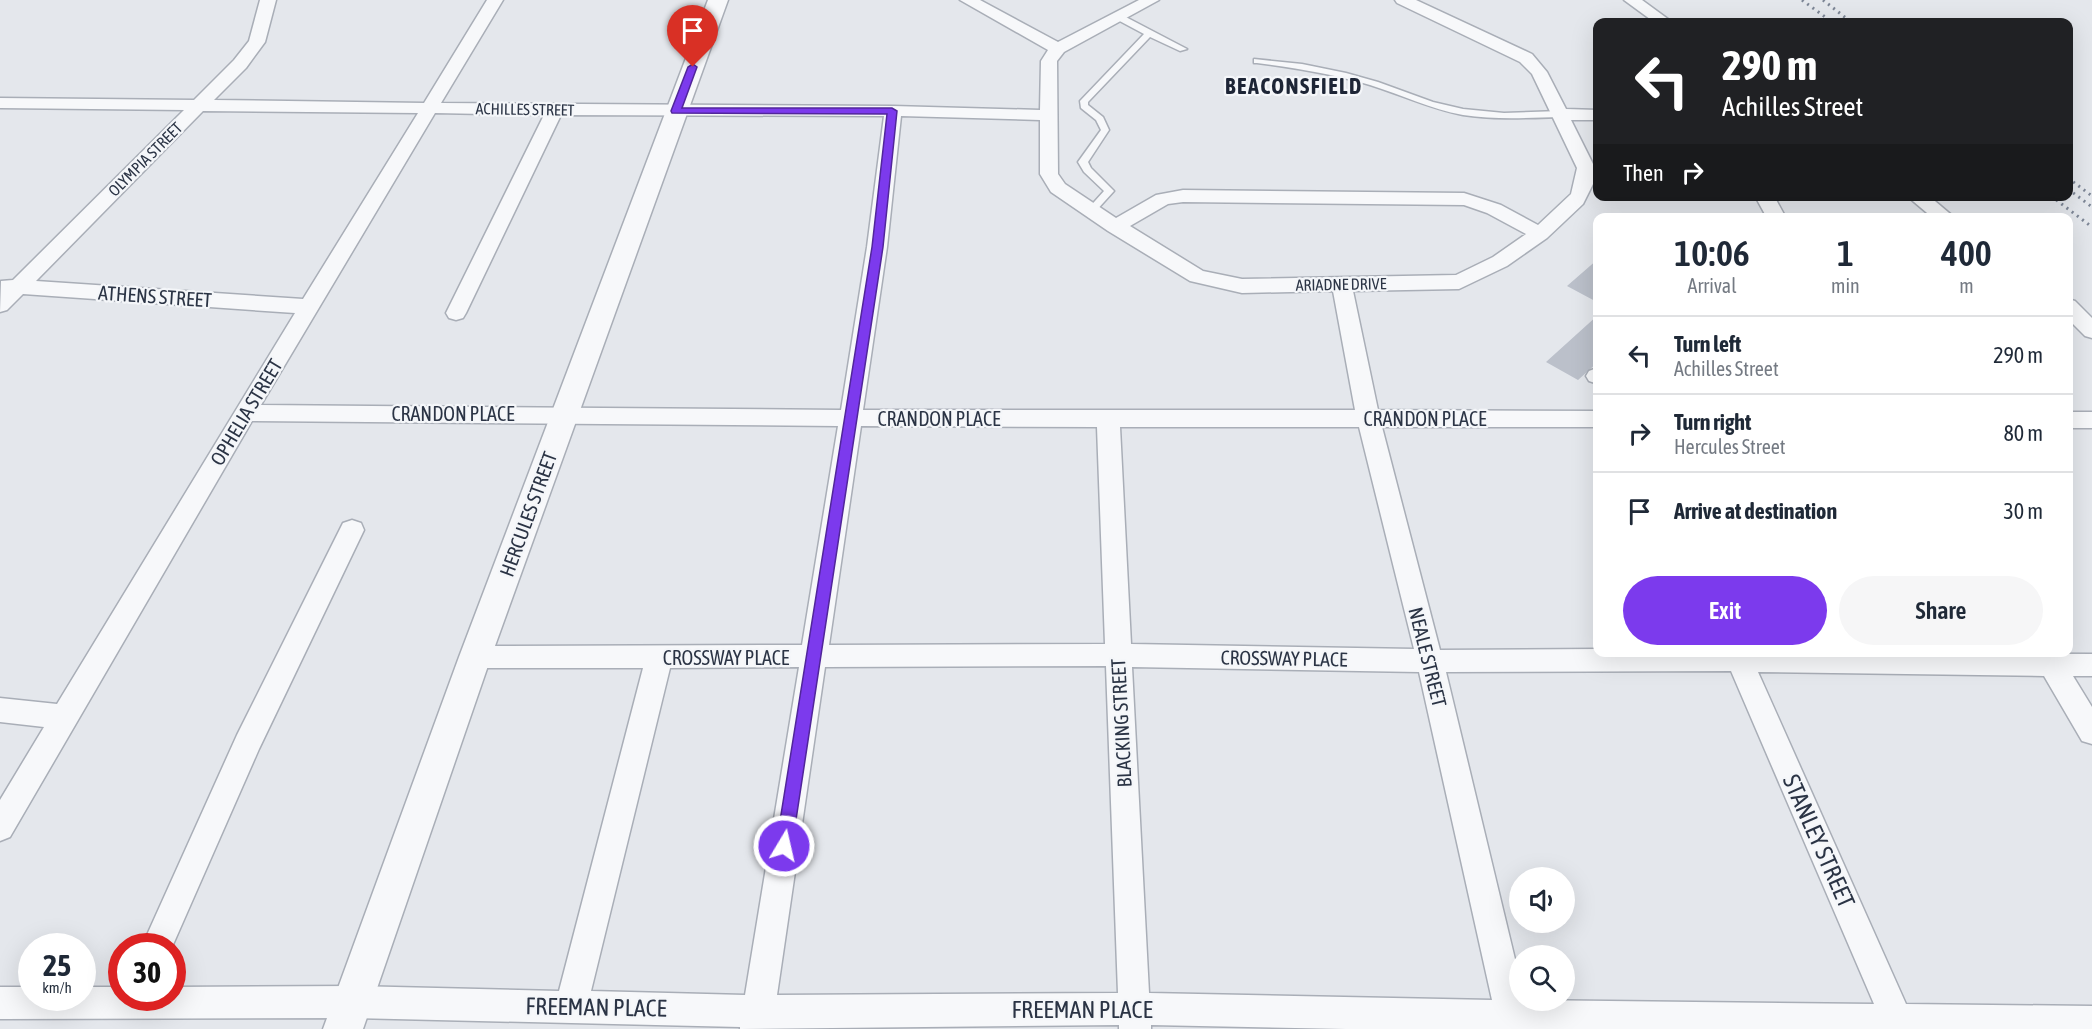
<!DOCTYPE html>
<html lang="en">
<head>
<meta charset="utf-8">
<style>
	:root { --surface:#fff; --page:#f6f6f7; --text:#1f2937; --muted:#747a83; --line:#e0e1e3; --accent:#7c3aed }
	body { margin:0; font-family:"Asap Condensed",sans-serif; background:var(--page); color:var(--text); height:100vh; display:flex; flex-direction:column; font-size:22px; white-space:nowrap }
	* { box-sizing:border-box; margin:0 }
	p { font-size:20px; color:var(--muted) }
	.icon { flex:none; width:33px; height:33px; fill:none; stroke:currentColor; stroke-width:2; stroke-linecap:round; stroke-linejoin:round }
	.map { position:relative; flex:1; overflow:hidden }
	.side { position:absolute; left:1593px; top:213px; width:480px; height:444px; display:flex; flex-direction:column; background:var(--surface); border-radius:12px; box-shadow:0 6px 24px #0002 }
	.side>* { flex:none }
	.banner { position:absolute; left:1593px; top:18px; width:480px; height:183px; border-radius:12px; box-shadow:0 6px 24px #0002; background:#202124; color:#fff; overflow:hidden }
	.tools { position:absolute; left:1509px; top:867px; display:grid; gap:12px }
	.tools a { display:grid; place-items:center; width:66px; height:66px; border-radius:50%; background:var(--surface); box-shadow:0 6px 24px #0002; font-size:30px }
	.speed { position:absolute; left:18px; top:933px; display:flex; gap:12px; font-size:30px; font-weight:700; text-align:center }
	.speed>* { display:grid; place-content:center; width:78px; height:78px; border-radius:50%; background:var(--surface); box-shadow:0 6px 24px #0002; line-height:1 }
	.speed small { font-size:15px; font-weight:400 }
	.speed .limit { border:9px solid #d22; background:#fff; color:#111 }
	.pin { position:absolute; display:grid; place-items:center; width:51px; height:51px; color:#fff; margin:-62px -26px; border-radius:50% 50% 50% 0; rotate:-45deg; box-shadow:0 0 6px #0007 }
	.pin .icon { rotate:45deg }
	.me { position:absolute; width:66px; margin:-33px; rotate:9deg; stroke-linejoin:round; filter:drop-shadow(0 0 4px #0008) }
	.turn { display:flex; align-items:center; gap:21px; height:126px; padding:0 30px; font-size:27px }
	.turn .icon { width:78px; height:78px; stroke-width:2.5 }
	.turn b { display:block; font-size:42px; line-height:51px }
	.then { display:flex; align-items:center; height:57px; padding:0 30px; background:#0003; gap:12px; font-size:22px }
	.eta { display:flex; justify-content:space-evenly; align-items:center; height:102px; text-align:center }
	.eta b { font-size:36px; font-weight:600; line-height:42px }
	.cta { display:flex; gap:12px; margin-top:auto; padding:12px 30px }
	.cta a { flex:1; height:69px; border-radius:36px; background:var(--accent); color:#fff; font-size:24px; font-weight:600; line-height:69px; text-align:center }
	.cta a+a { background:var(--page); color:var(--text) }
	ul { padding:0; list-style:none }
	li { display:flex; align-items:center; gap:18px; height:78px; padding:0 30px; border-top:2px solid var(--line) }
	li div { flex:1 }
	li b { display:block; font-size:22px }
	li em { font-style:normal }
	.map>svg:first-child { display:block }
	.building { fill:#bbc0ca }
	.lines { fill:none; stroke-linecap:round; stroke-linejoin:round }
	.service-casing { stroke:#a9aeb7; stroke-width:3 }
	.minor-casing { stroke:#a9aeb7; stroke-width:3 }
	.tertiary-casing { stroke:#a9aeb7; stroke-width:3 }
	.service { fill:#f7f8fa; fill-rule:evenodd }
	.minor { fill:#f7f8fa; fill-rule:evenodd }
	.tertiary { fill:#f7f8fa; fill-rule:evenodd }
	.rail { stroke:#7d8696; stroke-width:3; stroke-dasharray:2 4.5; stroke-linecap:butt }
	.route { fill:#7c3aed; stroke:#51269a; stroke-width:1.5 }
	.labels { text-anchor:middle; dominant-baseline:central; stroke-width:4.5; stroke-linejoin:round; paint-order:stroke }
	.far-street-label { font-size:16px; fill:#2b3445; stroke:#f4f6f9 }
	.street-label { font-size:20px; fill:#2b3445; stroke:#f4f6f9 }
	.far-district-label { font-size:22px; font-weight:bold; letter-spacing:1.5px; fill:#1d2536; stroke:#f4f6f9 }
	.near-street-label { font-size:24px; fill:#2b3445; stroke:#f4f6f9 }
</style>
</head>
<body>
<div class="map">
<svg width="2092" height="1029" viewBox="0 0 2092 1029">
	<rect width="100%" height="100%" fill="#e4e7ec"/>
	<path class="building" d="M1598,259v40l-3,2 -28,-15z
		M1598,315v47l-20,18 -32,-18z"/>
	<g class="lines">
		<defs>
			<path id="service" d="M1114,14h6l67,35 -7,2 -30,-14 -62,65v3l15,12 6,13 -21,32 3,6 23,23 -20,22 -3,1 -5,-3 18,-20 -20,-19 -6,-10 23,-32 -5,-10 -15,-12 -1,-7 64,-67 -30,-16z
				M1254,59l48,5 44,9 32,9 55,20 30,7 41,4 56,-2 4,3 -4,3c-32,1 -65,3 -97,-2 -33,-6 -61,-20 -93,-30 -37,-11 -75,-17 -113,-22h-3z"/>
			<path id="minor" d="M260,0h16l-11,42 -19,26 -32,32 210,3 63,-103h16l-62,103 452,3 147,4 1,-49 7,-11 -88,-50h20l78,42 81,-42h20l-95,52 -7,9 1,113 7,10 51,34 40,-23 27,-5 281,3 37,12 37,20 33,-31 6,-26 -45,-94 -12,-12 -123,-59 -2,-3h21l116,54 15,18 19,37 32,1v10h-27l24,48 -1,14 -11,22 -36,34 -40,28 -48,23 -106,2 25,119 220,1v16h-216l58,223 158,-1v3l494,2v22h-19l19,31v37l-10,-3 -38,-65 -286,-4 148,332 186,2v23h-746l-195,-4v4h-32v-4l-379,4v-2l-387,-9 -353,1v-32h32v11h50v-11h40v11h50v-11l181,-1 206,5 84,-323h-168l-9,-3 -4,-8 4,-8 9,-3 327,-1 36,-219 -586,-5 -242,416 -10,4v-41l44,-73 -44,-5v-24l57,6 238,-391 -272,-19 -16,16 -7,2 1,-31 12,-1 171,-170 -184,-2v-10l194,2 40,-40 15,-19zM203,111l215,2 -115,186 -267,-18zM435,113l109,2 -98,198 3,5 7,2 7,-2 3,-5 95,-198 323,1 -17,131 -26,163 -580,-5zM901,116l139,4v54l11,18 57,39 82,50 52,12 91,-2 22,119h-492l24,-163zM1183,202l281,3 23,8 39,21 -33,23 -37,18 -214,4 -39,-8 -73,-45 38,-22zM861,426l236,1 8,217 -276,1zM1120,427h239l55,222 -283,-5zM1106,666l12,327 -341,2 48,-328zM799,667l-54,328 -154,-4 79,-323zM1132,667l287,5 73,328 -343,-7zM1731,671l143,333 -354,-4v-20l-74,-308z
				M1624,0h18l30,22h-18z
				M1755,196h19l12,22h-19z
				M1907,196h22l26,22h-22z
				M2068,299l7,2 17,17v20l-7,-2 -17,-17z
				M1597,368h1v16l-9,-3 -3,-5 3,-5z
				M2068,412h24v16h-24z
				M352,520l9,3 3,7 -105,219 -87,198 -30,-1 95,-211 106,-212z"/>
			<path id="tertiary" d="M708,0h20l-237,657 -128,372h-40l136,-372z"/>
		</defs>
		<use href="#service" class="service-casing"/>
		<use href="#minor" class="minor-casing"/>
		<use href="#tertiary" class="tertiary-casing"/>
		<use href="#service" class="service"/>
		<use href="#minor" class="minor"/>
		<use href="#tertiary" class="tertiary"/>
		<path class="rail" d="M1802,0l30,22
			M1823,0l28,22
			M2068,178l24,18
			M2068,189l24,18
			M2051,196l41,31"/>
	</g>
	<path class="route" d="M693,64l4,3 -15,41h210l5,3 -14,136 -91,599 -2,5 -6,3 -6,-3 -2,-5 96,-599 15,-133 -215,-1 -1,-2 17,-44z"/>
	<g class="labels">
		<g class="far-street-label">
			<text transform="translate(525 109) rotate(1)">ACHILLES STREET</text>
			<text transform="translate(145 159) rotate(-45)">OLYMPIA STREET</text>
			<text transform="translate(1341 284) rotate(-1)">ARIADNE DRIVE</text>
		</g>
		<g class="street-label">
			<text transform="translate(155 296) rotate(4)">ATHENS STREET</text>
			<text transform="translate(246 412) rotate(-59)">OPHELIA STREET</text>
			<text x="453" y="413">CRANDON PLACE</text>
			<text x="939" y="418">CRANDON PLACE</text>
			<text x="1425" y="418">CRANDON PLACE</text>
			<text transform="translate(528 514) rotate(-70)">HERCULES STREET</text>
			<text x="726" y="657">CROSSWAY PLACE</text>
			<text transform="translate(1428 657) rotate(76)">NEALE STREET</text>
			<text transform="translate(1284 658) rotate(1)">CROSSWAY PLACE</text>
			<text transform="translate(1121 723) rotate(-93)">BLACKING STREET</text>
		</g>
		<g class="far-district-label">
			<text x="1294" y="86">BEACONSFIELD</text>
		</g>
		<g class="near-street-label">
			<text transform="translate(1819 841) rotate(66)">STANLEY STREET</text>
			<text transform="translate(596 1007) rotate(1)">FREEMAN PLACE</text>
			<text x="1082" y="1009">FREEMAN PLACE</text>
		</g>
	</g>
</svg>
<div class="tools">
<a><svg class="icon" aria-label="sound" viewBox="0 0 24 24"><path d="M4 9h4l5-4v14l-5-4H4zM17 9q2 3 0 6"/></svg></a>
<a><svg class="icon" aria-label="search" viewBox="0 0 24 24"><circle cx="10" cy="10" r="6"/><path d="M15 15l6 6"/></svg></a>
</div>
<div class="speed"><div>25<small>km/h</small></div><div class="limit">30</div></div>
<div class="pin" style="left:693px;top:67px;background:#d93025"><svg class="icon" aria-label="arrive" viewBox="0 0 24 24"><path d="M6 21V4h12l-3 4 3 4H6"/></svg></div>
<svg class="me" style="left:784px;top:846px" viewBox="-20 -20 40 40"><circle r="17" fill="#7c3aed" stroke="#fff" stroke-width="3"/><path d="M0-11L8 9 0 5-8 9z" fill="#fff"/></svg>
<div class="banner">
<div class="turn"><svg class="icon" aria-label="left" viewBox="0 0 24 24"><path d="M17 20v-9H6M10 6l-5 5 5 5"/></svg><div><b>290 m</b>Achilles Street</div></div>
<div class="then">Then<svg class="icon" aria-label="right" viewBox="0 0 24 24"><path d="M7 20v-9h11M14 6l5 5-5 5"/></svg></div>
</div>
<section class="side">
<div class="eta">
<div><b>10:06</b><p>Arrival</p></div>
<div><b>1</b><p>min</p></div>
<div><b>400</b><p>m</p></div>
</div>
<ul>
<li><svg class="icon" aria-label="left" viewBox="0 0 24 24"><path d="M17 20v-9H6M10 6l-5 5 5 5"/></svg><div><b>Turn left</b><p>Achilles Street</p></div><em>290 m</em></li>
<li><svg class="icon" aria-label="right" viewBox="0 0 24 24"><path d="M7 20v-9h11M14 6l5 5-5 5"/></svg><div><b>Turn right</b><p>Hercules Street</p></div><em>80 m</em></li>
<li><svg class="icon" aria-label="arrive" viewBox="0 0 24 24"><path d="M6 21V4h12l-3 4 3 4H6"/></svg><div><b>Arrive at destination</b></div><em>30 m</em></li>
</ul>
<div class="cta"><a>Exit</a><a>Share</a></div>
</section>
</div>
</body>
</html>
